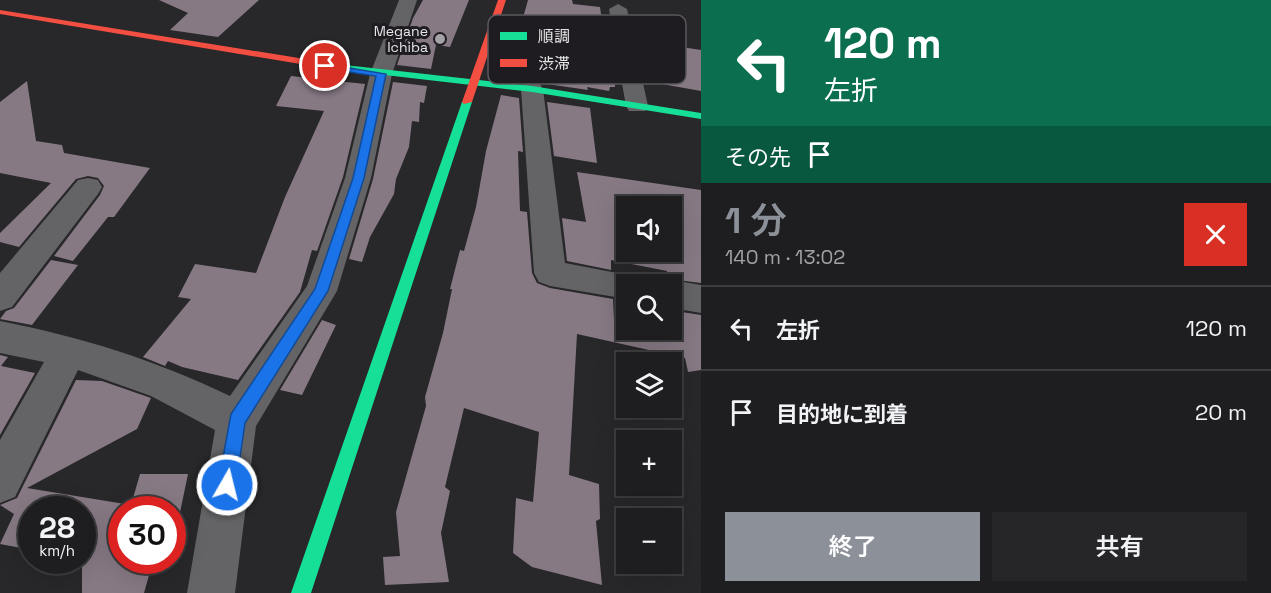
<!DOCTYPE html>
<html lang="ja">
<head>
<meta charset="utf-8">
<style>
	:root { --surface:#1e1d1f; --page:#262628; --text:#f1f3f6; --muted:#a1a2a4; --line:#3c3b3d; --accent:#8c9099 }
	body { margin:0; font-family:"Space Grotesk","Noto Sans JP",sans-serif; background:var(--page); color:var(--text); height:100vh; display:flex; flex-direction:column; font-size:22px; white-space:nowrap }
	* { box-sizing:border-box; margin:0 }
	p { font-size:20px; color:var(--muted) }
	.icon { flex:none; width:33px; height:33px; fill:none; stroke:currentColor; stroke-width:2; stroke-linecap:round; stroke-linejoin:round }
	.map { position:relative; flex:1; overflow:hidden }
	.details { display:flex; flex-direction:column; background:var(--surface); width:570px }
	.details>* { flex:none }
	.guide { background:#0b6e4f; color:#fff; overflow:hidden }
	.fabs { position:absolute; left:616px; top:196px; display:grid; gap:12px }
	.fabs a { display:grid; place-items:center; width:66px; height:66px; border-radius:0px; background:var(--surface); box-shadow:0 6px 24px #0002,0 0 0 2px var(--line); font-size:30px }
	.speed { position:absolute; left:18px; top:496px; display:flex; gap:12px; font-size:30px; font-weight:700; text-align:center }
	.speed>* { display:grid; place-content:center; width:78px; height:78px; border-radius:50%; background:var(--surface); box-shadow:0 6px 24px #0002,0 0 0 2px var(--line); line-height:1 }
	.speed small { font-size:15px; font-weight:400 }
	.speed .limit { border:9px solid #d22; background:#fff; color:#111 }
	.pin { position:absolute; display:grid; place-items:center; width:51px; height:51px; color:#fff; margin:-26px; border:3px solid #fff; border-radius:50%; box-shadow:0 2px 6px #0007 }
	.me { position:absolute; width:66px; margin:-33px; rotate:8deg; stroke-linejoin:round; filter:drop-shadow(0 0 4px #0008) }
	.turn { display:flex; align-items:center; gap:21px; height:126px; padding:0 24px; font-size:27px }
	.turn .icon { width:78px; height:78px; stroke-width:2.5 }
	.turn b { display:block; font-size:42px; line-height:51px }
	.then { display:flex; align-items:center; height:57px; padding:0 24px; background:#0003; gap:12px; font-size:22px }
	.round { display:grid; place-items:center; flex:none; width:63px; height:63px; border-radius:0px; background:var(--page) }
	.summary { display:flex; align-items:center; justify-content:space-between; height:102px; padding:0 24px }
	h1 { font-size:36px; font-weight:600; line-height:45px; color:var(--accent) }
	.button { display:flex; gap:12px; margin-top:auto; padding:12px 24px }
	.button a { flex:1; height:69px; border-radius:0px; background:var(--accent); color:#fff; font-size:24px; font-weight:600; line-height:69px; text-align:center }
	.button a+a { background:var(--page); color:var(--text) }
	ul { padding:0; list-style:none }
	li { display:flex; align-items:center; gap:18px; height:84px; padding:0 24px; border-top:2px solid var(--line) }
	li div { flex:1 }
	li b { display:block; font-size:22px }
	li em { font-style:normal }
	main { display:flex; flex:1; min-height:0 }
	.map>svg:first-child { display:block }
	.building { fill:#867984; fill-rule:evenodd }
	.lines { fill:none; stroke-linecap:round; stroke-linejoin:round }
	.street { fill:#646365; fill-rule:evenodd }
	.fast { fill:#16e098; fill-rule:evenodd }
	.jam { fill:#f24e42; fill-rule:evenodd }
	.route { fill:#1a73e8; stroke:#114b97; stroke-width:1.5 }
	.poi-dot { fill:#a3a2a4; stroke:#1e1c20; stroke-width:2 }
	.labels { text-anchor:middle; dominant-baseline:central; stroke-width:6; stroke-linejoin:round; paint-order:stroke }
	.far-poi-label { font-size:14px; fill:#e5e4e7; stroke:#1e1c20; text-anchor:end }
	.key { fill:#1e1c20; stroke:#5a585c; stroke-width:1.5 }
	.key-label { font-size:16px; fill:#e5e4e7 }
</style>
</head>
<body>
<main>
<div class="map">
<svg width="701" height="593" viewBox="0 0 701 593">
	<rect width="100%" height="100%" fill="#282729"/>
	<path class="building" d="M159,0h100l-41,37 -48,-7 18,-17z
		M423,0h46l-19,47 -14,-2 -5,24 -34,-4 16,-47z
		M528,0h44l1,4 27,3 4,28 7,1 8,41 -5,-1 1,11h-5l-1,4 -22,-4 1,3 -82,-12z
		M636,40l65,10v41l-56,-10z
		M291,76l74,8 -22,93 -26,74 -5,-1 -12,42 -62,88 -56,-13 -14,-6 -3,5 -22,-9 48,-58 -13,-2 17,-33 61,9 29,-76 39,-86 -48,-5z
		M27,81l9,60 26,4 2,8 86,15 -36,49h-6l-35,44 -19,-5 46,-61 4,-9 -6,-8 -10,-2 -12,3 -57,68 -19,-5v-9l51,-50 -51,-10v-71z
		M393,82l34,4 -3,17 -4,-1 -1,20 -7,-1 -3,26 -13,32 -2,15 -24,43 -8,25 -13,-3 24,-80z
		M501,95l18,3 4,54 -5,-1 2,60 7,1 5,61 5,10 13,5 63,11 2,41 1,-10h63l-4,-19 26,4v55l-13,2 -3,-14 -108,-24 -8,141 30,9 1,35 -4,2 6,64 -70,-18 -19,-14 3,-55 17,4 6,-70 -75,-24 -19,79 5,4 -9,42 8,49 -64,3 -2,-28 17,-1 -4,-44 30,-106 -1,-9 18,-64 9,-44h-2l10,-39 4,1 12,-44 10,-56z
		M547,102l43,6 7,55 -43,-7z
		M577,172l124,18v93l-32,-4 -2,-8 -56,-11v10l-44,-9 -5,-43 24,4zM627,207h45v45h-45z
		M51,260l27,5 -46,60 -32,-6 6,-8 8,-3z
		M322,320l14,5 -34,70 -22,-5z
		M0,355l8,2 -7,9 34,7 -35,62z
		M76,380l26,1 49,17 -14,31 -110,59 104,17 9,-31h48l-11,53h-5v-17h-50v51h31l-9,32h-62v-83h-50v40l-32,-6 14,-30 -14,-9 17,-7z"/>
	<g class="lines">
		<path class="street" d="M399,0h18l-25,74 -21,104 -34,113 -81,135 -21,167h-48l28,-163 -64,-34 -73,-26 -63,127 -15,6v-63l44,-78 -44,-9v-32c85,17 152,38 230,75l77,-110 38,-108 25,-104z
			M618,4l9,5 21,97 -3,5h-16l-3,-5 -17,-97z
			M532,82l8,2 3,5 22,174 73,14 5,8h-16v14l-77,-13 -11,-4 -5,-9 -13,-184 3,-5z
			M88,178l10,2 4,7 -4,7 -86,113 -12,4v-38l78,-93z
			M672,280l29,5v28l-29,-5v-23h-12z"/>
		<path class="fast" d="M336,64l196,22 169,27v6l-169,-27 -199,-23v-4z
			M467,99l5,3 -161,491h-20l171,-491z"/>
		<path class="jam" d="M498,0h8l-34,102 -8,2 -2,-2z
			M0,10l336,54 4,3 -4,3 -336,-56z"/>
	</g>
	<path class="route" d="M325,64l61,10 -22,104 -36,113 -83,132 -9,62 -3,6 -6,3 -6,-3 -3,-6 13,-71 84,-125 38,-111 23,-102 -54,-8z"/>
	<circle class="poi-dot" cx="440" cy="39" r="6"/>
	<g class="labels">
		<g class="far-poi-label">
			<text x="428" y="31">Megane<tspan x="428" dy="16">Ichiba</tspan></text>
		</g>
	</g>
	<rect x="488" y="15" width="198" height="69" rx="9" class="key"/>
	<rect x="500" y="32" width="27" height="8" fill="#16e098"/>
	<rect x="500" y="59" width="27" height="8" fill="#f24e42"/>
	<g class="key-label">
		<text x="538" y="42">順調</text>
		<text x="538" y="69">渋滞</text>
	</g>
</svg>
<div class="fabs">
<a><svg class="icon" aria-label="sound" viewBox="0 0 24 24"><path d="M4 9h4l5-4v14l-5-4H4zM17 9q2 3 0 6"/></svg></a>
<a><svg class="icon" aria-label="search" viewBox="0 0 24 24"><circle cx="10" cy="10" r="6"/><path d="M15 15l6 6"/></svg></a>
<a><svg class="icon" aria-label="layers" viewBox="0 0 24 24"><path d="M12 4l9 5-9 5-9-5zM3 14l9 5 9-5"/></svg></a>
<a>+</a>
<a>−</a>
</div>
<div class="speed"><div>28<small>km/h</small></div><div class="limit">30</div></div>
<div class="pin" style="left:325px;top:66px;background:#d93025"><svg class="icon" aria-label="arrive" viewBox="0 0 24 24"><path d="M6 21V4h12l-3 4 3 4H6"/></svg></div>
<svg class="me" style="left:227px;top:485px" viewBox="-20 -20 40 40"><circle r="17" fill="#1a73e8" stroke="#fff" stroke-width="3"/><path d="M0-11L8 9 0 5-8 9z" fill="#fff"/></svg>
</div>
<section class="details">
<div class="guide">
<div class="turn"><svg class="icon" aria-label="left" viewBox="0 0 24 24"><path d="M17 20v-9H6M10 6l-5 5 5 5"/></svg><div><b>120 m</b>左折</div></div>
<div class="then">その先<svg class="icon" aria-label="arrive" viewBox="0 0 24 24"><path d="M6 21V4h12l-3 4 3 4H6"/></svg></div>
</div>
<div class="summary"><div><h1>1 分</h1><p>140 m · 13:02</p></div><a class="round" style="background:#d93025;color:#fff"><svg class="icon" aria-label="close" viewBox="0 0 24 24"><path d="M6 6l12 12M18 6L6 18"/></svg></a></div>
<ul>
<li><svg class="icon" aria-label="left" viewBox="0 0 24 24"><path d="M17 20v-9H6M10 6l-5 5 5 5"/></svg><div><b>左折</b></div><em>120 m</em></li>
<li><svg class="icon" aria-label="arrive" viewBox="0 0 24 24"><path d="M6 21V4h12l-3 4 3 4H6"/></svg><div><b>目的地に到着</b></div><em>20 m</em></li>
</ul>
<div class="button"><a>終了</a><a>共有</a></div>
</section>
</main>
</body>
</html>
